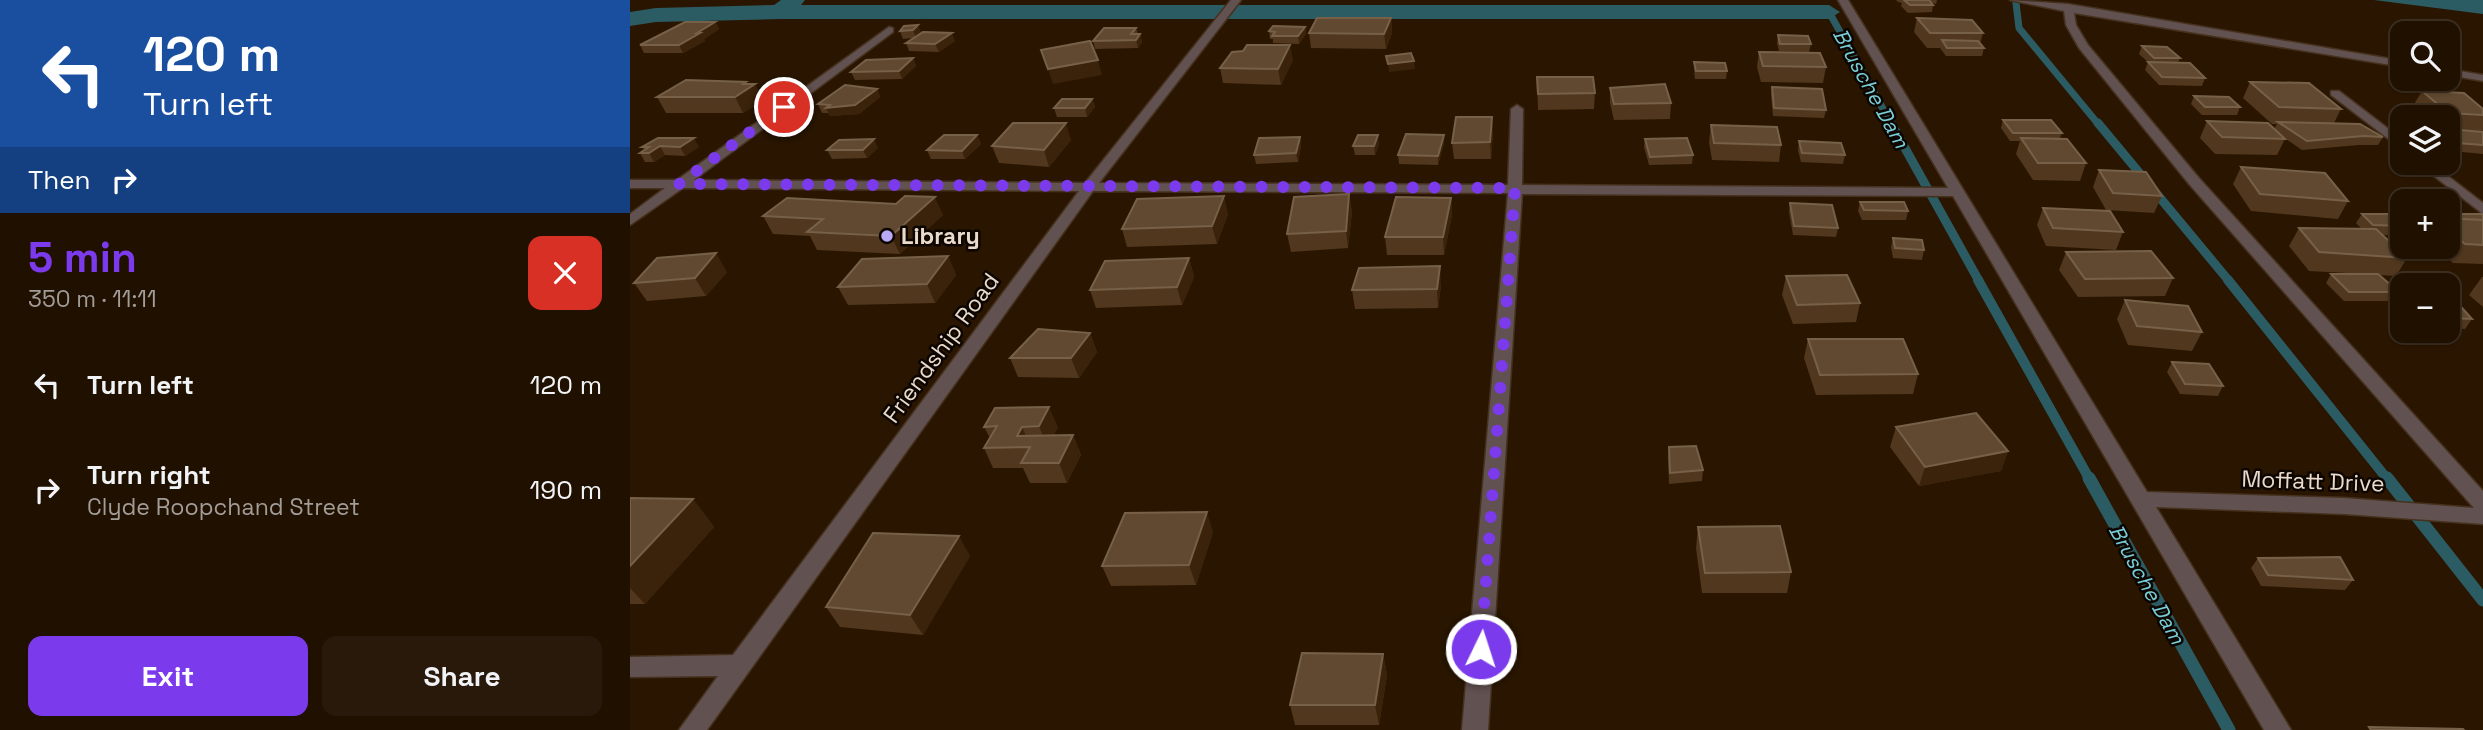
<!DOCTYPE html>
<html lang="en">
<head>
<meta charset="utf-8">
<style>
	:root { --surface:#201000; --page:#28190a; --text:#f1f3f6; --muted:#a29d99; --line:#3d3022; --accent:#7c3aed }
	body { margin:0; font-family:"Space Grotesk",sans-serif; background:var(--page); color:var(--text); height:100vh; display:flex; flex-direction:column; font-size:26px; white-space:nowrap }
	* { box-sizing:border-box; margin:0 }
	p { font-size:23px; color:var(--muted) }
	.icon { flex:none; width:38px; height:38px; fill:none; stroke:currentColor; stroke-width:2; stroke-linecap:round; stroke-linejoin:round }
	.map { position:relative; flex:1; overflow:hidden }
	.sheet { display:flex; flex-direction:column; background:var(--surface); width:630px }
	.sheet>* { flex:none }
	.top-card { background:#1a4fa0; color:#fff; overflow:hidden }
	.tools { position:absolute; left:1760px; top:21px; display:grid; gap:14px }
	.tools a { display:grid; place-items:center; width:70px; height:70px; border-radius:14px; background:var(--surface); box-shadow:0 2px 5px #0004,0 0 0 2px var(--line); font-size:35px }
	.pin { position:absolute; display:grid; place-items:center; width:60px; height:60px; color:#fff; margin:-30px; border:4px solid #fff; border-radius:50%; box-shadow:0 2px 7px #0007 }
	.me { position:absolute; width:77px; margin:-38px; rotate:4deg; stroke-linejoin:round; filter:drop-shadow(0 0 5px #0008) }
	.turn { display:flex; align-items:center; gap:24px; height:147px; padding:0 28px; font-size:32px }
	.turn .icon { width:91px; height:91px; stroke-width:2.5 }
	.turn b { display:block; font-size:49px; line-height:60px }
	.then { display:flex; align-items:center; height:66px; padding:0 28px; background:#0003; gap:14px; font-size:26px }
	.round { display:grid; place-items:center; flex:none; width:74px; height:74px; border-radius:14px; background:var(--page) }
	.overview { display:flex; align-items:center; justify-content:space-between; height:119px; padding:0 28px }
	h1 { font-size:42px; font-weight:700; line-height:52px; color:var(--accent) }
	.action { display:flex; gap:14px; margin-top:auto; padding:14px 28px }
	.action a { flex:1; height:80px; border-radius:14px; background:var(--accent); color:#fff; font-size:28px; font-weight:700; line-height:80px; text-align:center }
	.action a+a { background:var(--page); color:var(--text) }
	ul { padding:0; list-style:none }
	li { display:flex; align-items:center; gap:21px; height:105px; padding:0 28px }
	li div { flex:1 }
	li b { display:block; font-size:26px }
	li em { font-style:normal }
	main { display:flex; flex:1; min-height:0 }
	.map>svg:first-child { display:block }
	.water { fill:#2c5c63 }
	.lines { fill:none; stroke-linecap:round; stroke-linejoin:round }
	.stream-far3 { stroke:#2c5c63; stroke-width:7 }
	.stream-far2 { stroke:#2c5c63; stroke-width:9 }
	.stream-far1 { stroke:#2c5c63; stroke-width:10 }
	.stream { stroke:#2c5c63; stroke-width:13 }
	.canal { fill:#2c5c63; fill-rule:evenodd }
	.minor-casing { stroke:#45311d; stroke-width:3 }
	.minor { fill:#615150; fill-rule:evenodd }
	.wall { fill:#50371d }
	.shaded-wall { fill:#3a230a }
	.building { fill:#604930; stroke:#766048; stroke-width:2 }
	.route { stroke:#7c3aed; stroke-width:12; stroke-dasharray:0 21.6 }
	.poi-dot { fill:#b9aaf7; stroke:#0c0500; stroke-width:2.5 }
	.labels { text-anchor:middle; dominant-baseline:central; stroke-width:5; stroke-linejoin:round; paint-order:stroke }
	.far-water-label { font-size:21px; font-style:italic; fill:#79ced9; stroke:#0c0500 }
	.poi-label { font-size:23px; font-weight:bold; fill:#e9dacc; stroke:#0c0500; text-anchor:start }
	.street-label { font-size:23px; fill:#e9dacc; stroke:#0c0500 }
</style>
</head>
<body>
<main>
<section class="sheet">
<div class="top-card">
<div class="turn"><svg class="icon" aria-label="left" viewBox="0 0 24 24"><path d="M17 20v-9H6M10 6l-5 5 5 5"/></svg><div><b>120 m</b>Turn left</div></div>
<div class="then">Then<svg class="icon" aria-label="right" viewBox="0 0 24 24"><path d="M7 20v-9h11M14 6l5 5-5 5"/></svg></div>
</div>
<div class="overview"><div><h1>5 min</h1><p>350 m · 11:11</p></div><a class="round" style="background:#d93025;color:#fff"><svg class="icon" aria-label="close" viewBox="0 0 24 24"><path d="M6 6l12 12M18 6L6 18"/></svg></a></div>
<ul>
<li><svg class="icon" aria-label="left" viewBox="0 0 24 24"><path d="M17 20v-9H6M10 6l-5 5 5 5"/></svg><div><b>Turn left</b></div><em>120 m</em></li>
<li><svg class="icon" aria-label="right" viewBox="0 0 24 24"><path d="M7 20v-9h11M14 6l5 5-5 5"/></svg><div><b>Turn right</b><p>Clyde Roopchand Street</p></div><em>190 m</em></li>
</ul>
<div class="action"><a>Exit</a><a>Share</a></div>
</section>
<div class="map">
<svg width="1853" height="730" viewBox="0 0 1853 730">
	<rect width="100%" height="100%" fill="#2a1600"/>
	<path class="water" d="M1744,0h109v14z"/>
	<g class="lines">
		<path class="stream-far3" d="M1386,3l3,25 80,97
			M1199,12l63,113"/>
		<path class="stream-far2" d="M1261,123l88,158
			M1468,123l131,158"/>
		<path class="stream-far1" d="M1348,280l112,200
			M1598,280l160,200"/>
		<path class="stream" d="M1459,478l140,252
			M1757,478l96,122"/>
		<path class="canal" d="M151,0h24l-4,5h1028l11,7 -11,7h-1049l-124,3 -26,4v-14l26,-4 118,-3z"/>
		<defs>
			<path id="minor" d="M601,0h10l-142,183 409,2 3,-76 6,-4 6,4 -1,76 426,3 -110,-188h10l299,492 197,6 130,10 -285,-324 -110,-136 -13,-23 -2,-14 -54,-11 58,4 335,57v6l-329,-54 2,12 12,20 111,133 284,313v33l-139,-10 -188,-7 135,223h-27l-311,-534 -431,-2 -34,536h-26l46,-537 -415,-2 -386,539h-28l39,-54 -88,1v-20l103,-2 346,-464 -396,-3 -53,37v-11l35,-26h-35v-8h47l212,-153 4,1v4l-199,148 391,3z
				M1818,69l35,6v6l-35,-6z
				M1701,91h8l64,49v10l-72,-55z
				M1787,163h14l52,40v11z"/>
		</defs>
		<use href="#minor" class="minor-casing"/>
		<use href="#minor" class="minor"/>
	</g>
	<path class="wall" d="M1266,0h41l-1,4 -4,-1 1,2 -1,7 -24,1 -7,-7 1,-3 -4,-1z
		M761,18l1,15 -6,16 -75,-1 -2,-15z
		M1287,18l66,15 -3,11 4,4 -2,8h-36l-6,-8h-13l-13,-16z
		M85,22l4,7 -15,10 1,2 -22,12h-39l-4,-8z
		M274,26l17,6 -2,3 36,6 -16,11 -30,-1 -3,-8 7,-5 -10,1 -3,-8z
		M675,27l1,7 -7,10 -26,-1v-4h-3l-1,-8z
		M506,28l2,6h2l2,8 -4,6 -43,1 -2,-8z
		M1148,35l33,9 -2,8 -30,-1 -2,-8z
		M1512,46l38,12 -2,5 27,15 -3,8 -43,-1 -14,-15 3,-8 -9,-8z
		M1129,52l67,15 -3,16 -62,-1 -4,-15z
		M283,58l3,8 -14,13 -47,1 -4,-8z
		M663,60l-12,25 -58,-2 -3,-15z
		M1064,62l33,9 -1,8h-31l-1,-9z
		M907,77l58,16 -1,16 -56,1z
		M1620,82l91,27 -7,14 49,14 -5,8h-19l-57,5 -19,-13 2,2 -8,16 -62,-1 -15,-16 7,-17 67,8 3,-5h-5l-29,-26z
		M117,84l17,16 -21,13h-77l-9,-16z
		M1142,87l54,23 -2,8 -51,-2 -2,-21z
		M980,88l61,15 -1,16 -56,1 -4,-17z
		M247,89l3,8 -21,17 -29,2 -2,-3h-6l-4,-9z
		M1792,91l61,18v21l-1,2h1v22l-31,-3 -4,-3v-31h-23l-12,-11z
		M1564,96l46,11 -3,8h-35l-11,-11z
		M462,99l3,8 -8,10h-30l-3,-9z
		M862,117l1,16 -2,26h-37l-2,-16z
		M1373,120l59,13 -2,5 26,25 -6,18 -47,-1 -17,-26 4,-13h-10l-9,-13z
		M1081,125l70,20 -2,17 -67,-2 -3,-18z
		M347,135l4,9 -16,15h-34l-4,-9z
		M814,135v8l-6,22 -39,-1 -1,-9z
		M670,137l1,8 -3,17 -42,2 -2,-9z
		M28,138l41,9 -14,9 -20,-1 -11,7h-9l-5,-9 4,-3 -2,-3z
		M1015,139l48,16 -1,9 -43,1 -5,-18z
		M441,140l-22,27 -50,-4 -7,-17z
		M1169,141l46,14 -2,9 -42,-2 -3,-12z
		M749,144l-4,11h-20l-2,-9z
		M248,148l-11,10 -35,1 -5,-9z
		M1611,167l107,34 -10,18 -87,-8 -18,-27z
		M1469,170l63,26 -8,17 -48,-3 -13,-23z
		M719,194l3,18 -4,36 -57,4 -4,-18z
		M821,198l1,17 -8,40h-57l-2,-18z
		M1230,202l48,9 -2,9h-44l-4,-9z
		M1160,203l48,25 -2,9 -43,-2 -4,-23z
		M1413,208l80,24 -7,18 -70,-4 -9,-21z
		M598,214l-11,30 -90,3 -5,-18z
		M1732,214l41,7v15l-20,-1 24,23 -11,18 -17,-1 20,17 -7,9h-48l-18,-18 5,-9h35l-57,-3 -20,-25 10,-18 63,1 -6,-6z
		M1826,214l27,2v48l-30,-1 -17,-16h12v-29h5z
		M313,215l-43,39 -83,-4 -7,-14 -37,-2 -10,-18z
		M1263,238l31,12 -2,10 -29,-2 -2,-11z
		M1436,252l107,26 -8,18 -87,1 -19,-27z
		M318,256l8,19 -21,28 -87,2 -10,-18z
		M559,258l5,19 -12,28 -86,3 -6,-18z
		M97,272l-21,24 -59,5 -13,-18z
		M1156,276l74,27 -4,19 -63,2 -11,-29z
		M1852,277h1v30l-14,-12z
		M811,285l-3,23 -83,1 -3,-19z
		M1767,297l6,6v17l-12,-13z
		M1818,299l24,20 -7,10 -17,-1z
		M1495,300l77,32 -10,19 -64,-6 -11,-26z
		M460,333l7,19 -18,26 -61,-1 -8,-19z
		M1178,339l110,35 -5,20 -97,1 -12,-37z
		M1542,362l51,24 -5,10 -38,-2 -13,-22z
		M354,427h74l-5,9 20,-1 8,20 -14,28h-37l-7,-15h-30l-9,-20 6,-10z
		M1266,427l112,24 -7,20 -82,15 -29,-39z
		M1039,447l34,23 -1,11 -33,3 -1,-26z
		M0,498l63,1 21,28 -69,77h-15z
		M1068,527l93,45 -4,21h-85l-6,-45z
		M583,532l-17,53 -85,1 -9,-20z
		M340,556l-47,79 -83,-8 -14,-20z
		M1628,558l95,22 -8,10 -84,-4 -10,-18z
		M753,654l4,21 -8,50h-84l-5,-20z"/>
	<path class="shaded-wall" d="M761,18l1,15 -6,16 -2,-15z
		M85,22l4,7 -15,10 1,2 -22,12 -4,-8z
		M288,25l3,7 -5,6 -3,-8z
		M675,27l1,7 -7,10 -1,-8z
		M322,33l3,8 -16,11 -4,-8z
		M510,34l2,8 -4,6 -2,-8z
		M660,45l3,15 -12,25 -3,-16z
		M283,58l3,8 -14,13 -3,-8z
		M468,60l4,15 -49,9 -5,-15z
		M784,61l1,8 -26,3 -1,-8z
		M116,82l3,6 6,-4 9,16 -21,13 -8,-16 8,-13z
		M247,89l3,8 -21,17 -29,2 -4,-8z
		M462,99l3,8 -8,10 -2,-9z
		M862,117l1,16 -2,26 -1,-17z
		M436,123l5,17 -22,27 -5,-17z
		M347,135l4,9 -16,15 -3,-8z
		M748,135l1,9 -4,11 -1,-9z
		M814,135v8l-6,22v-9z
		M670,137l1,8 -3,17 -2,-9z
		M64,138l5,9 -14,9 -5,-9z
		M244,139l4,9 -11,10 -4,-8z
		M30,146l5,9 -11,7 -5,-9z
		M719,194l3,18 -4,36 -2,-17z
		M594,196l4,18 -11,30 -5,-18z
		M305,197l8,18 -43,39 -9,-18z
		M821,198l1,17 -8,40 -1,-18z
		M86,253l11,19 -21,24 -11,-18z
		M318,256l8,19 -21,28 -8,-19z
		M559,258l5,19 -12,28 -5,-18z
		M810,266l1,19 -3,23 -1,-19z
		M460,333l7,19 -18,26 -8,-20z
		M419,407l9,20 -11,19 -8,-20z
		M392,427l9,20 -14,-11z
		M443,435l8,20 -14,28 -8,-20z
		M1378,451l-7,20 -82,15 6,-19z
		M63,499l21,28 -69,77 -15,-16v-22z
		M577,512l6,20 -17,53 -7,-20z
		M329,536l11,20 -47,79 -13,-20z
		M753,654l4,21 -8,50 -4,-20z"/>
	<path class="building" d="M1274,0h25l4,5h-23z
		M687,18h74l-7,16 -75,-1z
		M1287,18l55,2 11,13h-53z
		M55,22h30l-18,11h3l-21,12h-39z
		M288,25l-5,5 -13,1 4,-5z
		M643,26l32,1 -7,9h-26l3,-4 -6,-1z
		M474,28h32l-5,6h9l-4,6 -43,1z
		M293,32l29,1 -17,11 -29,-1z
		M1148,35l30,1 3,8h-31z
		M1312,40l36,1 6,7h-37z
		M460,41l8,19 -50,9 -7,-19z
		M617,45h43l-12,24 -58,-1 12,-16 11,-1z
		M1512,46l25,1 13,11h-26z
		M1129,52l61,1 6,14 -63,-1z
		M781,53l3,8 -26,3 -2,-8z
		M283,58l-14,13 -48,1 15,-12z
		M1064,62l31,1 2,8h-31z
		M1518,62l42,1 15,15 -43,-1z
		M907,77h56l2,16 -57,1z
		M56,80l60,2 -3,2h12l-20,13h-78z
		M1620,82l59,1 32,26 -62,-2z
		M1035,84l6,19 -57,1 -4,-16z
		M215,85l32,4 -22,16 -29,3 4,-3 -12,-1z
		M1142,87l50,2 4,21 -52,-2z
		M1792,91l42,2 19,16v6l-35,-2z
		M1564,96l35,1 11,10h-35z
		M432,99h30l-7,9h-31z
		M826,117h36l-2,25 -38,1z
		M1373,120h48l11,13h-49z
		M1577,121l61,2 17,16 -63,-2z
		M1648,122l82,2 23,13 -20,-1 -56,5z
		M383,123h53l-22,27 -52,-4z
		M1081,125l66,2 4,18 -67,-2z
		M1818,129l35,3v13l-26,-2 -9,-9z
		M776,134l38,1 -6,21 -40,-1z
		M314,135h33l-15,16 -35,-1z
		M728,135h20l-4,11h-21z
		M670,137l-4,16 -42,2 5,-17z
		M28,138h36l-14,9 -20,-1 -11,7h-9l9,-6h-7z
		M1057,138l6,17 -43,2 -5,-18z
		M1391,138l46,1 19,24h-48z
		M244,139l-11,11h-36l12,-10z
		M1169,141l42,2 4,12 -43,-2z
		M1611,167l84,6 23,28 -88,-7z
		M1469,170l47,2 16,24 -49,-3z
		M719,194l-3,37 -59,3 7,-37z
		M275,196l30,1 -44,39 -84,-4 16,-13 -60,-3 24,-18 109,6z
		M594,196l-12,30 -90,3 15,-30z
		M766,197l55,1 -8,39h-58z
		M1230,202h44l4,9 -44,-1z
		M1160,203l42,2 6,23 -44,-2z
		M1413,208l67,3 13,21 -70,-4z
		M1732,214h33l8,7v5l-30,-1z
		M1826,214h26l1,2v4l-22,-1z
		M1818,218l35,2v25l-18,-1 -17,-14z
		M1669,228l77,1 31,29 -88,-6z
		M1263,238l29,2 2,10 -29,-2z
		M1521,251l22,27 -88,1 -19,-27z
		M86,253l-21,25 -61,5 23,-25z
		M318,256l-21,28 -89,3 24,-28z
		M559,258l-12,29 -87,3 15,-29z
		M810,266l-3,23 -85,1 7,-22z
		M1701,274h47l21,18h-50z
		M1217,275l13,28 -63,2 -11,-29z
		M1767,297h6v6z
		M1818,299h6l18,20 -24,-1z
		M1495,300l63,6 14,26 -65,-6z
		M408,329l52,4 -19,25h-61z
		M1178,339h95l15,35 -98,1z
		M1542,362l37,2 14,22 -38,-2z
		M419,407l-10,19 -17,1 -5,9 56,-1 -14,28h-38l9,-16 -46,1 13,-22 -13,1 11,-19z
		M1346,413l32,38 -83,16 -29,-40z
		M1066,446l7,24 -33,3 -1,-26z
		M0,498l63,1 -63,67z
		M577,512l-18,53 -87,1 23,-53z
		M1150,526l11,46 -86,1 -7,-46z
		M243,533l86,3 -49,79 -84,-8z
		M1710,557l13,23 -85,-5 -10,-17z
		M672,653l81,1 -8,51h-85z
		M1739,727l94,2 1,1h-93z"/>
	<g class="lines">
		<path class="route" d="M154,107l-105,77 836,4 -34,461"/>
	</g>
	<circle class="poi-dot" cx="257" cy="236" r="7"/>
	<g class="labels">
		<g class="far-water-label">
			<text transform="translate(1241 88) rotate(61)">Brusche Dam</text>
			<text transform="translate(1517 584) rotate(61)">Brusche Dam</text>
		</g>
		<g class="poi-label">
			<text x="271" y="236">Library</text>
		</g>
		<g class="street-label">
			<text transform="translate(311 348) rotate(-54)">Friendship Road</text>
			<text transform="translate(1683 481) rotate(2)">Moffatt Drive</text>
		</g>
	</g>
</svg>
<div class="tools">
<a><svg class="icon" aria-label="search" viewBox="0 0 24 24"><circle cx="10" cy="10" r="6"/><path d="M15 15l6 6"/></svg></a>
<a><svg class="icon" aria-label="layers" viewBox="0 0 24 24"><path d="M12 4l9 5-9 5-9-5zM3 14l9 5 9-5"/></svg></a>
<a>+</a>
<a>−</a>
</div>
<div class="pin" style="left:154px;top:107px;background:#d93025"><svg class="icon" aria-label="arrive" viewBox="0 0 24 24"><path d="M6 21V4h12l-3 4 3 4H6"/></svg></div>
<svg class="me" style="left:851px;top:649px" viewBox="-20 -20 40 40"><circle r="17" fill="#7c3aed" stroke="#fff" stroke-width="3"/><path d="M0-11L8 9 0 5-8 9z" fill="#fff"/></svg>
</div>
</main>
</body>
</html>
